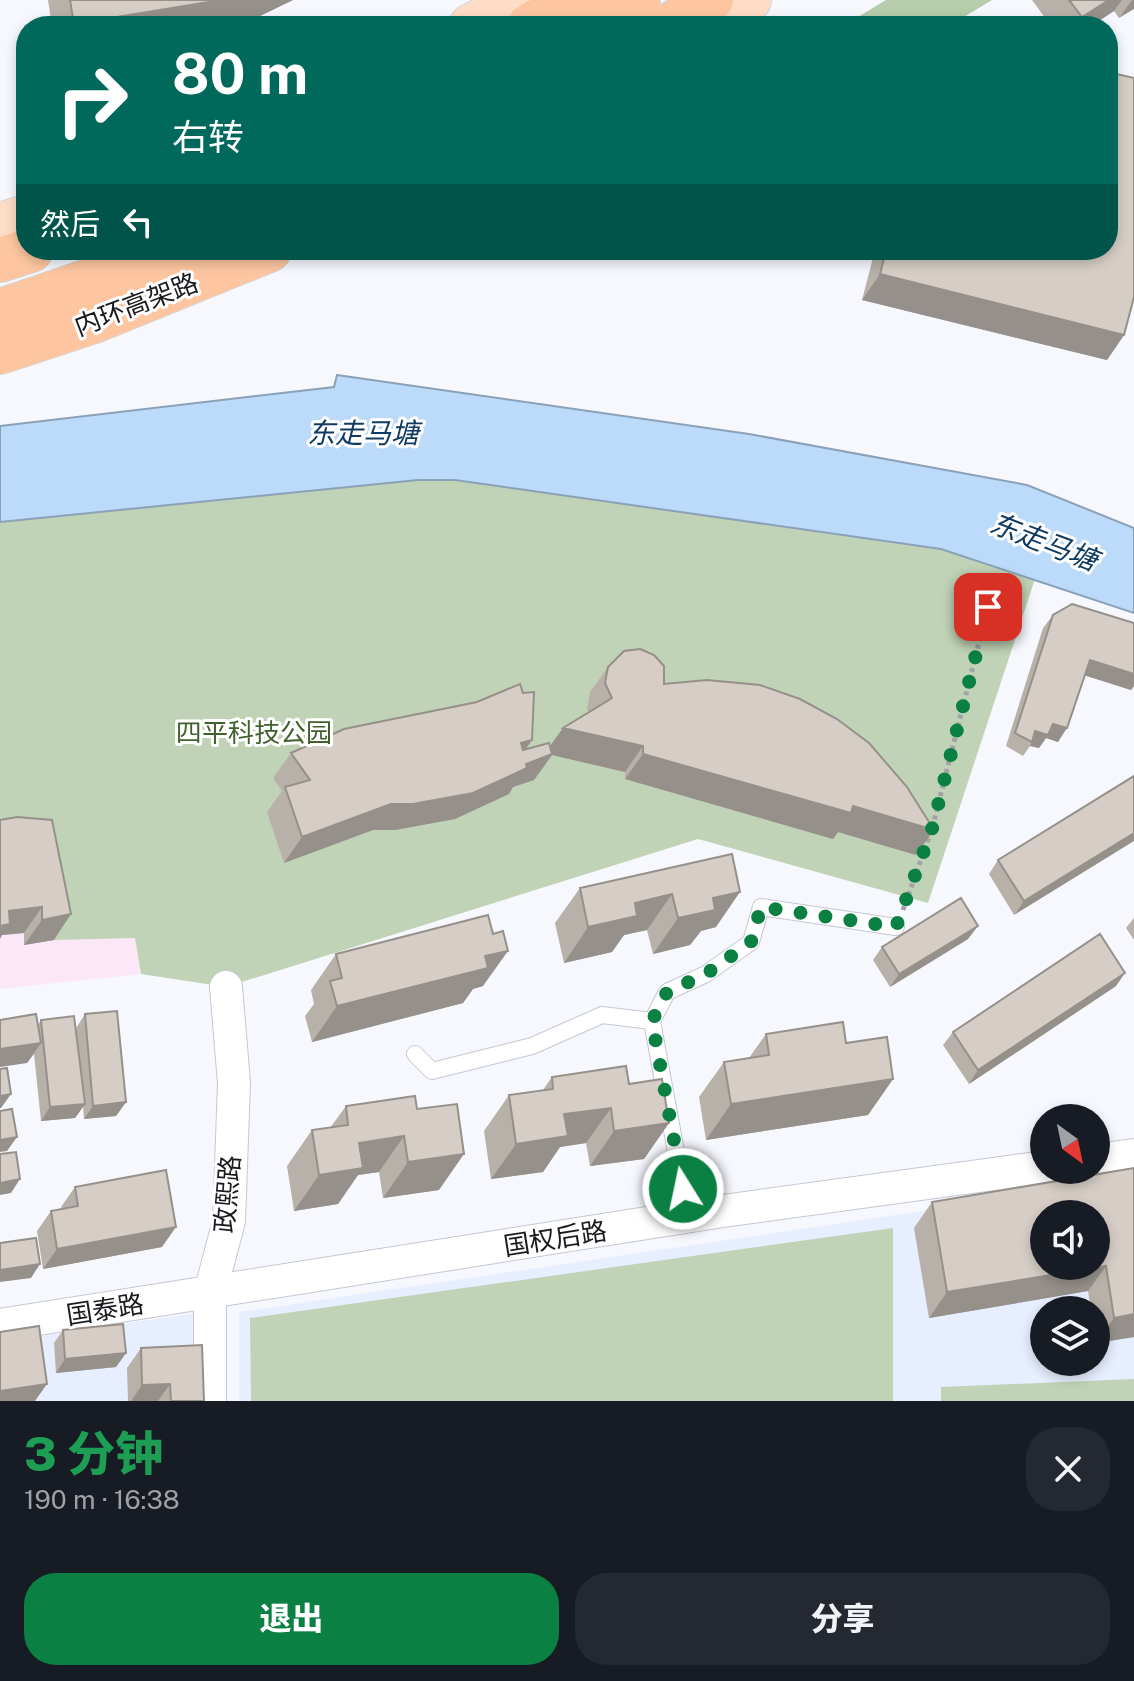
<!DOCTYPE html>
<html lang="zh">
<head>
<meta charset="utf-8">
<style>
	:root { --surface:#171b24; --page:#242831; --text:#f1f3f6; --muted:#9ea1a6; --accent:#0b8043 }
	body { margin:0; font-family:"Public Sans","Noto Sans SC",sans-serif; background:var(--page); color:var(--text); height:100vh; display:flex; flex-direction:column; font-size:30px; white-space:nowrap }
	* { box-sizing:border-box; margin:0 }
	p { font-size:26px; color:var(--muted) }
	.icon { flex:none; width:44px; height:44px; fill:none; stroke:currentColor; stroke-width:2; stroke-linecap:round; stroke-linejoin:round }
	.map { position:relative; height:1401px; overflow:hidden }
	.sheet { display:flex; flex-direction:column; background:var(--surface); flex:1 }
	.sheet>* { flex:none }
	.banner { position:absolute; left:16px; top:16px; width:1102px; height:244px; border-radius:32px; box-shadow:0 4px 12px #0003; background:#00695c; color:#fff; overflow:hidden }
	.needle { width:52px; rotate:147deg }
	.tools { position:absolute; left:1030px; top:1104px; display:grid; gap:16px }
	.tools a { display:grid; place-items:center; width:80px; height:80px; border-radius:50%; background:var(--surface); box-shadow:0 4px 12px #0003; font-size:40px }
	.pin { position:absolute; display:grid; place-items:center; width:68px; height:68px; color:#fff; margin:-34px; border-radius:16px; box-shadow:0 4px 12px #0006 }
	.me { position:absolute; width:88px; margin:-44px; rotate:350deg; stroke-linejoin:round; filter:drop-shadow(0 0 6px #0008) }
	.turn { display:flex; align-items:center; gap:28px; height:168px; padding:0 24px; font-size:36px }
	.turn .icon { width:104px; height:104px; stroke-width:2.5 }
	.turn b { display:block; font-size:56px; line-height:68px }
	.then { display:flex; align-items:center; height:76px; padding:0 24px; background:#0003; gap:16px; font-size:30px }
	.round { display:grid; place-items:center; flex:none; width:84px; height:84px; border-radius:32px; background:var(--page) }
	.summary { display:flex; align-items:center; justify-content:space-between; height:136px; padding:0 24px }
	h1 { font-size:48px; font-weight:800; line-height:60px; color:#1e9e55 }
	.action { display:flex; gap:16px; margin-top:auto; padding:16px 24px }
	.action a { flex:1; height:92px; border-radius:32px; background:var(--accent); color:#fff; font-size:32px; font-weight:800; line-height:92px; text-align:center }
	.action a+a { background:var(--page); color:var(--text) }
	.map>svg:first-child { display:block }
	.commercial { fill:#fce7f7 }
	.built { fill:#e7eeff; fill-rule:evenodd }
	.green { fill:#c0d3b6 }
	.forest { fill:#b5cdaa }
	.water { fill:#bcdaf9; stroke:#8ba1b7; stroke-width:2 }
	.lines { fill:none; stroke-linecap:round; stroke-linejoin:round }
	.lane-casing { stroke:#c5c8d2; stroke-width:18 }
	.street-casing { stroke:#c5c8d2; stroke-width:34 }
	.primary-casing { stroke:#d6d6d6; stroke-width:46 }
	.highway-casing { stroke:#d6d6d6; stroke-width:46 }
	.path { stroke:#a1a3a8; stroke-width:5; stroke-dasharray:4 4; stroke-linecap:butt }
	.lane { stroke:#fff; stroke-width:16 }
	.street { stroke:#fff; stroke-width:32 }
	.primary { stroke:#feddc6; stroke-width:44 }
	.highway { stroke:#fdc6a0; stroke-width:44 }
	.wall { fill:#b8b1aa }
	.shaded-wall { fill:#96908b }
	.building { fill:#d6cec6; stroke:#96908b; stroke-width:2; fill-rule:evenodd }
	.route { stroke:#0b8043; stroke-width:14; stroke-dasharray:0 25.2 }
	.labels { text-anchor:middle; dominant-baseline:central; stroke-width:6; stroke-linejoin:round; paint-order:stroke }
	.street-label { font-size:26px; fill:#191b1e; stroke:#fff }
	.park-label { font-size:26px; fill:#40602e; stroke:#fff }
	.water-label { font-size:28px; font-style:italic; fill:#0f3b63; stroke:#fff }
</style>
</head>
<body>
<div class="map">
<svg width="1134" height="1401" viewBox="0 0 1134 1401">
	<rect width="100%" height="100%" fill="#f6f8fe"/>
	<path class="commercial" d="M0,843l135,95 6,36 -141,15z"/>
	<path class="built" d="M1134,1180v221h-895v-89zM1044,1214h52v52h-52zM1044,1310h52v52h-52z
		M196,1313l-1,88h-195v-59z"/>
	<path class="green" d="M418,480h37l85,10 401,59 94,30 -107,324 -230,-64 -472,148 -85,-13 -6,-36 -81,2 -20,-94 -34,-3v-321z
		M893,1228v173h-642l-1,-83z
		M1134,1379v22h-193v-14z"/>
	<path class="forest" d="M886,0h106l-43,26h-106z"/>
	<path class="water" d="M337,375l412,59 278,51 107,43v85l-193,-64 -486,-69h-37l-418,42v-96l334,-39z"/>
	<g class="lines">
		<defs>
			<path id="lane" d="M415,1054l17,17 100,-25 70,-31 50,6
				M688,1217l-36,-196 15,-29 39,-18 45,-32 10,-35 135,20"/>
			<path id="street" d="M1096,1160l38,-5
				M0,1325l723,-114 321,-44
				M210,1401v-108l19,-72 5,-138 -8,-96"/>
			<path id="primary" d="M471,26l48,-26
				M706,26l43,-26
				M0,225l26,-8"/>
			<path id="highway" d="M529,26l46,-26
				M594,26l44,-26
				M668,26l43,-26
				M0,260l31,-10
				M0,311l180,-61
				M0,352l94,-31 175,-71"/>
		</defs>
		<use href="#lane" class="lane-casing"/>
		<use href="#street" class="street-casing"/>
		<use href="#primary" class="primary-casing"/>
		<use href="#highway" class="highway-casing"/>
		<path class="path" d="M903,910l29,-81 56,-222"/>
		<use href="#lane" class="lane"/>
		<use href="#street" class="street"/>
		<use href="#primary" class="primary"/>
		<use href="#highway" class="highway"/>
	</g>
	<path class="wall" d="M48,0h245l-33,16 -59,10h-149z
		M1032,0h102l-15,18 -5,-7 -23,15h-40z
		M875,250h233l16,85 -17,25 -245,-60z
		M1053,615l81,8v63l-3,4 -46,-15 -27,67 -12,-4 -7,10 -9,-2 -7,10 -17,-10 37,-118z
		M608,667l56,17 252,171 -78,-23 -5,7 -208,-60v-7l-73,-17 -18,25 -21,7 -4,7 -54,25 -60,11h-22l-89,33 -17,-51 15,-21 -9,-13 18,-25 241,-13 -6,9 24,-3 39,-34 -2,-3 3,-17z
		M1134,776l-120,139 -25,-41 9,-14z
		M17,817l37,123 -30,5v-12l-22,2z
		M732,854l-16,73 -15,4 -11,14 -37,9 -6,-24 -23,5 -12,17 -48,11 -9,-40 25,-35z
		M1134,918v22l-8,-12z
		M493,934l-10,52 -10,3 -10,14 -151,39 -7,-26 9,-12 -3,-14 25,-36z
		M968,939l-78,48 -17,-27 9,-13z
		M1116,986l-147,98 -26,-39 10,-13z
		M85,1014l41,88 -10,14 -32,3 -1,-12 -8,11 -34,3 -7,-67 -7,9 11,-38 3,-5 35,8z
		M766,1034l80,9 47,36 -25,36 -162,25 -7,-43 25,-35 25,-4z
		M552,1077l77,7 40,39 -25,36 -54,7 -4,-23 -26,4 -17,25 -52,7 -7,-48 25,-36 34,-5z
		M346,1106l71,3 22,81 -56,8 -4,-26 -21,3 -20,29 -44,7 -7,-45 25,-36 18,-2z
		M1134,1168v169l-38,6v-33h-5l-3,-19 -159,27 -15,-90 18,-26z
		M75,1187l87,60 -119,22 -6,-38 14,-20 11,-2 -1,-2z
		M63,1330l63,23 -10,14 -60,6 -2,-30z
		M141,1348l63,53h-76l-1,-33z"/>
	<path class="shaded-wall" d="M221,0h72l-33,16 -59,10h-128l1,-2z
		M1109,0h13l-8,11 -23,15h-15l6,-9z
		M1132,0h2v9l-15,9z
		M880,274l244,61 -17,25 -245,-60z
		M1090,660l44,14v12l-3,4 -51,-16z
		M1053,724l14,4 -9,14 -12,-4 -7,10 -9,-2 2,-4 3,-11z
		M563,728l80,18 -18,26 -73,-17 -18,25 -21,7 -4,7 -54,25 -60,11h-22l-89,33 18,-26 89,-33 135,-40 19,-11z
		M532,740l-18,26 7,-23z
		M643,754l210,52 81,24 -18,25 -78,-23 -5,7 -208,-60z
		M1134,833v8l-120,74 10,-14z
		M740,892l-24,35 -15,4 -11,14 -37,9 25,-36 35,-20z
		M672,894l-25,36 -23,5 -12,17 -48,11 24,-36 47,-24z
		M42,907l-18,26 -22,2 -2,4v-15l9,-13z
		M71,914l-17,26 -30,5 18,-25z
		M978,926l-10,13 -78,48 9,-13z
		M508,951l-25,35 -10,3 -10,14 -151,39 25,-36 148,-50z
		M1125,973l-9,13 -147,98 9,-14z
		M41,1043l-14,20 -27,4v-18z
		M893,1079l-25,36 -162,25 25,-36z
		M11,1094l-10,14h-1v-12z
		M126,1102l-10,14 -32,3 9,-13z
		M85,1104l-10,14 -34,3 9,-14z
		M611,1108l-25,35 -26,4 -17,25 -52,7 25,-35 48,-30z
		M669,1123l-25,36 -54,7 24,-35z
		M404,1136l-25,36 -21,3 -20,29 -44,7 25,-36 40,-32z
		M17,1137l-10,14 -7,1v-12z
		M464,1154l-25,36 -56,8 25,-36z
		M20,1179l-9,14 -11,2v-12z
		M176,1227l-14,20 -119,22 14,-20z
		M40,1264l-9,14 -31,4v-12z
		M1106,1266l-18,25 -159,27 18,-26z
		M1134,1314v23l-38,6 18,-25z
		M126,1353l-10,14 -60,6 9,-14z
		M47,1384l-12,17h-35v-10z
		M170,1384l-12,17h-27l11,-16z"/>
	<path class="building" d="M70,0h151l-147,24z
		M1069,0h40l-27,17z
		M1108,72l26,6v219l-10,38 -244,-61 6,-24h222z
		M1072,604l62,19v51l-44,-14 -23,68 -14,-4 -5,11 -13,-4 -3,11 -17,-9 38,-118z
		M640,649l14,6 10,11v18l43,-4 53,5 40,14 37,20 32,24 38,44 27,43 -81,-24 -2,7 -208,-59v-8l-80,-18 49,-30 -7,-15 3,-16 16,-16z
		M520,684l3,9 11,-1 -2,48 -11,3 2,7 26,-7 3,11 -26,10 1,4 -54,25 -60,11h-22l-89,33 -17,-50 25,-7 -19,-27 53,-24 133,-27z
		M1134,776v57l-110,68 -26,-41z
		M17,817l35,3 19,94 -29,6v-13l-33,4 1,13 -10,2v-106z
		M732,854l8,38 -27,6 2,12 -37,8 -6,-24 -37,9 2,13 -49,11 -8,-39z
		M961,898l17,28 -79,48 -17,-27z
		M488,915l5,19 10,-3 5,20 -23,5 3,12 -151,38 -7,-25 12,-3 -6,-24z
		M1100,934l25,39 -147,97 -25,-38z
		M117,1011l9,91 -33,4 -8,-92z
		M36,1014l5,29 -41,6v-29z
		M74,1016l11,88 -35,3 -9,-87z
		M843,1022l3,21 41,-6 6,42 -162,25 -7,-42 45,-7 -3,-21z
		M626,1066l3,18 33,-5 7,44 -55,8 -3,-23 -47,6 4,22 -52,8 -7,-49 44,-6 -1,-12z
		M7,1068l4,26 -11,2v-27z
		M415,1096l2,13 40,-5 7,50 -56,8 -4,-26 -45,7 4,25 -44,7 -7,-45 36,-5 -2,-19z
		M12,1109l5,28 -17,3v-29z
		M16,1152l4,27 -20,4v-29z
		M1134,1168v146l-20,4 -8,-52 -159,26 -15,-90zM1044,1214h52v52h-52z
		M166,1170l10,57 -119,22 -6,-38 27,-5 -3,-19z
		M36,1238l4,26 -40,6v-27z
		M123,1324l3,29 -61,6 -2,-29z
		M39,1326l8,58 -47,7v-59z
		M202,1345l2,56h-33l-1,-17 -28,1 -1,-37z"/>
	<g class="lines">
		<path class="route" d="M683,1189l-31,-168 15,-29 39,-18 45,-32 10,-35 135,20 36,-98 56,-222"/>
	</g>
	<g class="labels">
		<g class="street-label">
			<text transform="translate(136 304) rotate(-21)">内环高架路</text>
			<text transform="translate(227 1194) rotate(-85)">政熙路</text>
			<text transform="translate(555 1238) rotate(-9)">国权后路</text>
			<text transform="translate(105 1309) rotate(-9)">国泰路</text>
		</g>
		<g class="park-label">
			<text x="254" y="732">四平科技公园</text>
		</g>
		<g class="water-label">
			<text x="363" y="432">东走马塘</text>
			<text transform="translate(1044 541) rotate(21)">东走马塘</text>
		</g>
	</g>
</svg>
<div class="tools">
<a><svg class="needle" viewBox="-14 -14 28 28"><path d="M0-13l5 13h-10z" fill="#e53935"/><path d="M0 13l5-13h-10z" fill="#9ea1a6"/></svg></a>
<a><svg class="icon" aria-label="sound" viewBox="0 0 24 24"><path d="M4 9h4l5-4v14l-5-4H4zM17 9q2 3 0 6"/></svg></a>
<a><svg class="icon" aria-label="layers" viewBox="0 0 24 24"><path d="M12 4l9 5-9 5-9-5zM3 14l9 5 9-5"/></svg></a>
</div>
<div class="pin" style="left:988px;top:607px;background:#d93025"><svg class="icon" aria-label="arrive" viewBox="0 0 24 24"><path d="M6 21V4h12l-3 4 3 4H6"/></svg></div>
<svg class="me" style="left:683px;top:1189px" viewBox="-20 -20 40 40"><circle r="17" fill="#0b8043" stroke="#fff" stroke-width="3"/><path d="M0-11L8 9 0 5-8 9z" fill="#fff"/></svg>
<div class="banner">
<div class="turn"><svg class="icon" aria-label="right" viewBox="0 0 24 24"><path d="M7 20v-9h11M14 6l5 5-5 5"/></svg><div><b>80 m</b>右转</div></div>
<div class="then">然后<svg class="icon" aria-label="left" viewBox="0 0 24 24"><path d="M17 20v-9H6M10 6l-5 5 5 5"/></svg></div>
</div>
</div>
<section class="sheet">
<div class="summary"><div><h1>3 分钟</h1><p>190 m · 16:38</p></div><a class="round"><svg class="icon" aria-label="close" viewBox="0 0 24 24"><path d="M6 6l12 12M18 6L6 18"/></svg></a></div>
<div class="action"><a>退出</a><a>分享</a></div>
</section>
</body>
</html>
